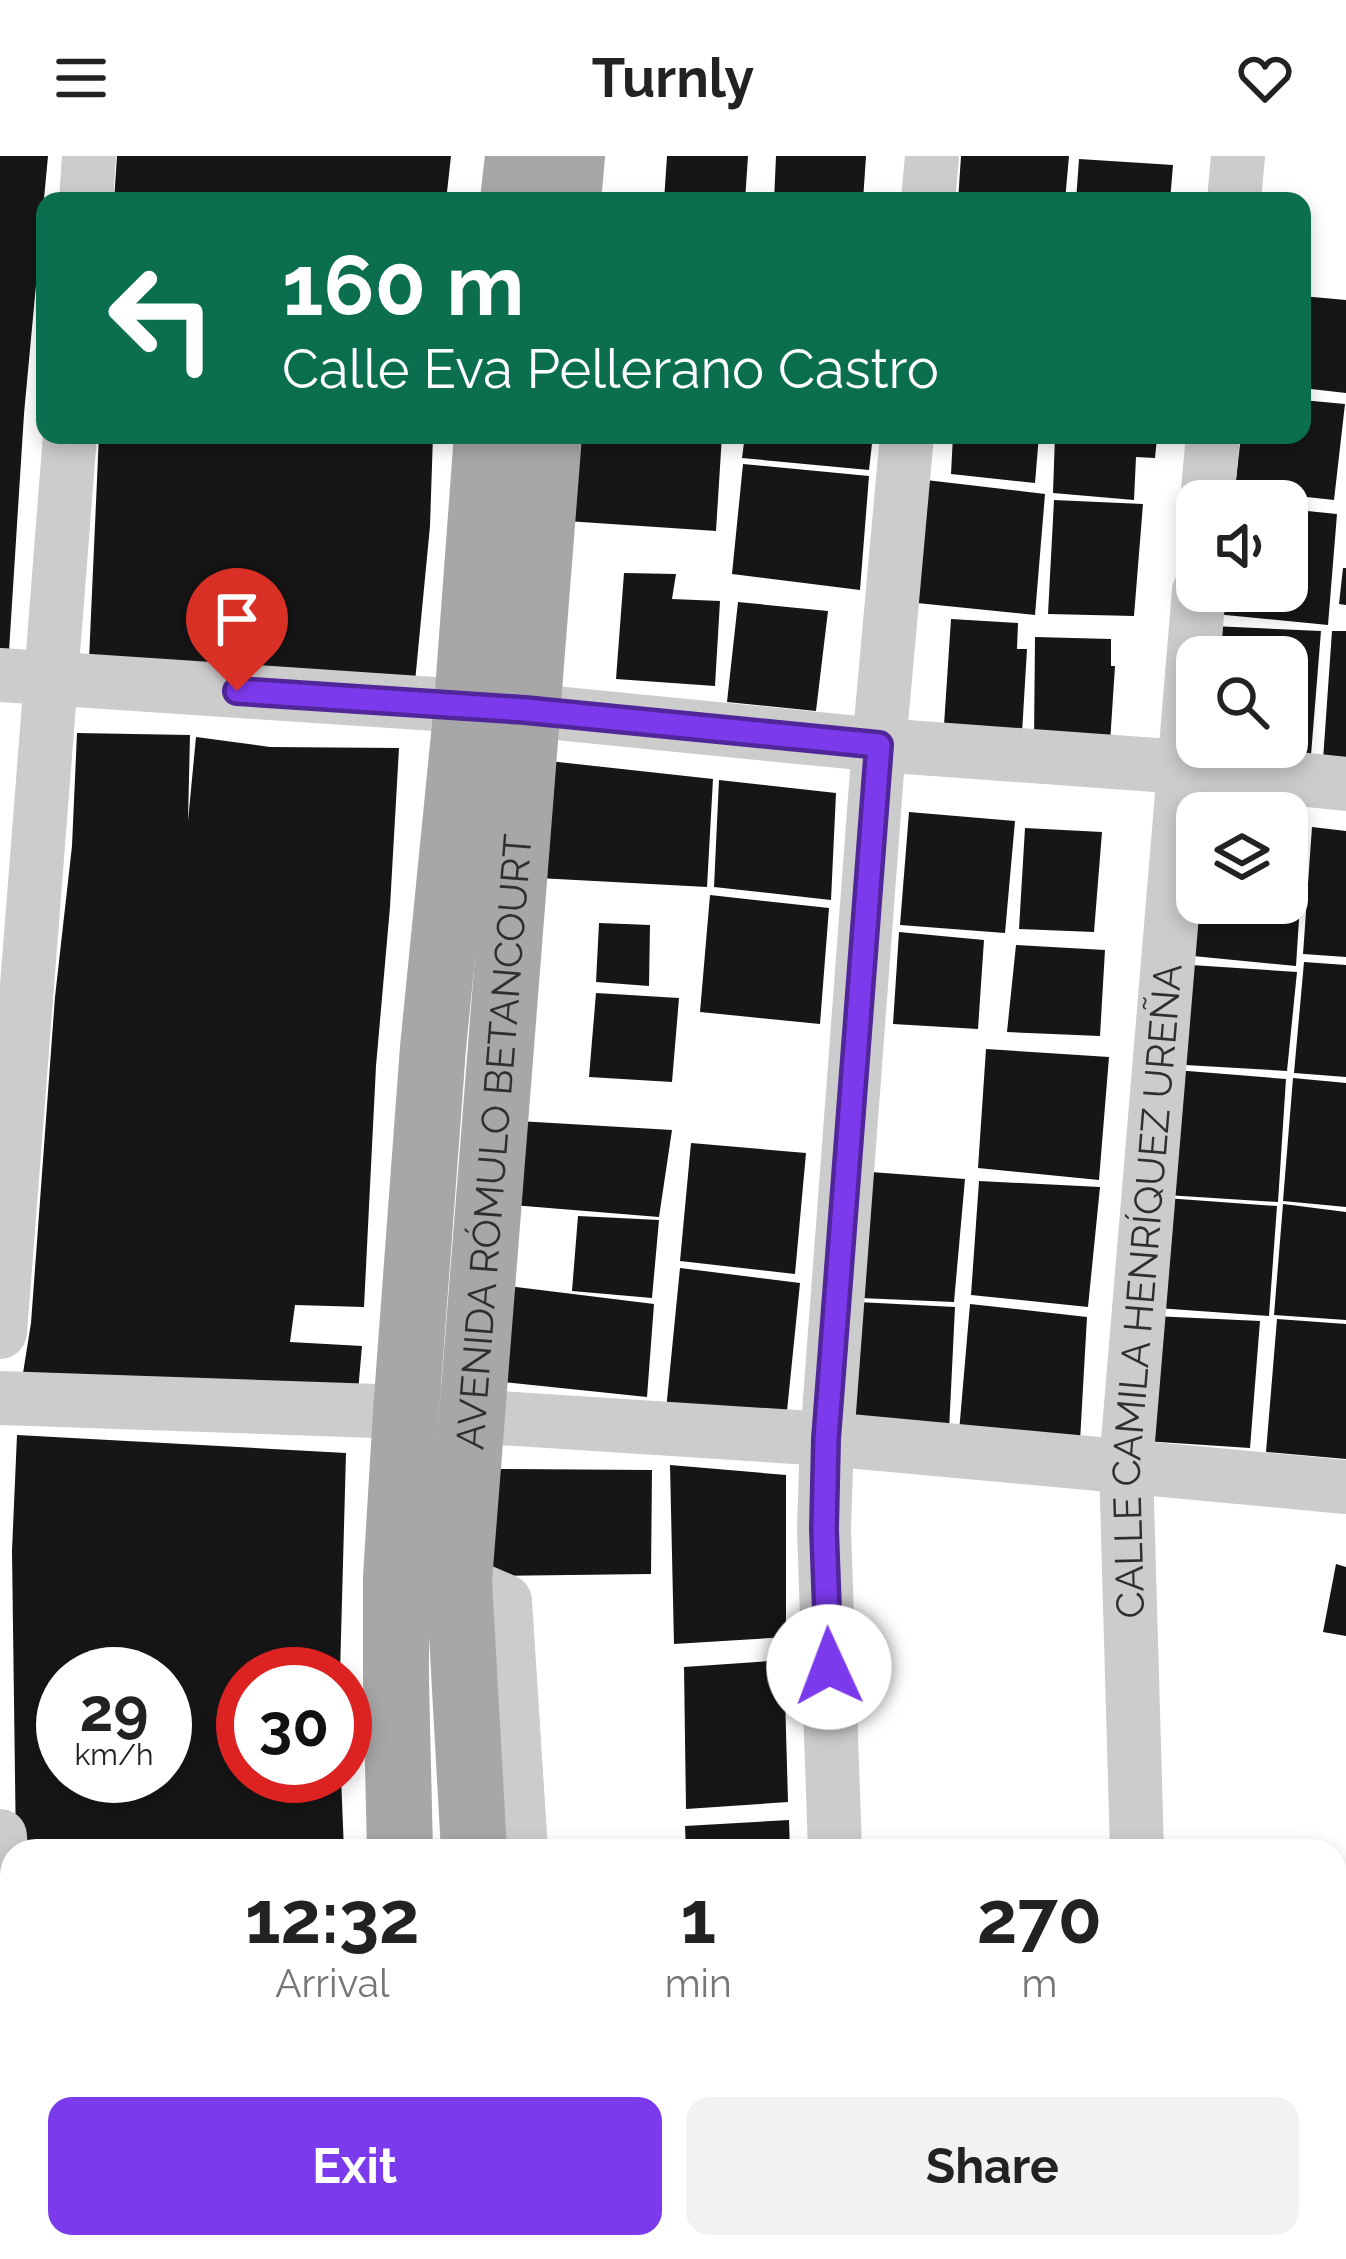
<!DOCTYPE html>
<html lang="en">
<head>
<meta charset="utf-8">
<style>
	:root { --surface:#fff; --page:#f2f2f2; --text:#222; --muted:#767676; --accent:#7c3aed }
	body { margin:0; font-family:Raleway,sans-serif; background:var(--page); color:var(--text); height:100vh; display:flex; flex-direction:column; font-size:45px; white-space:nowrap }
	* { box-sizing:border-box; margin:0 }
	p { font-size:39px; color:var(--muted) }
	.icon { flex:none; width:66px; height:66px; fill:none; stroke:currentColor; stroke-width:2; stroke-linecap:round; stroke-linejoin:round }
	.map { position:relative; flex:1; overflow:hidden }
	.sheet { position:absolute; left:0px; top:1683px; width:1347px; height:420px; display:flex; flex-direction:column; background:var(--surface); border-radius:36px 36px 0 0; box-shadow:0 6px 18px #0003 }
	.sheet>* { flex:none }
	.guide { position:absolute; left:36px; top:36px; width:1275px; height:252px; border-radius:24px; box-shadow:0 6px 18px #0003; background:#0b6e4f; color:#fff; overflow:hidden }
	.controls { position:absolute; left:1176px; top:324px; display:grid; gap:24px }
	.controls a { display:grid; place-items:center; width:132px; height:132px; border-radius:24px; background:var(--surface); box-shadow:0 6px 18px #0003; font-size:60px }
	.speed { position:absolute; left:36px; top:1491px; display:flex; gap:24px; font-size:60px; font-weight:700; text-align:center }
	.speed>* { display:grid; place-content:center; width:156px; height:156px; border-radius:50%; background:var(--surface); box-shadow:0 6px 18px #0003; line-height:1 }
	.speed small { font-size:30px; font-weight:400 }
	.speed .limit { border:18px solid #d22; background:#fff; color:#111 }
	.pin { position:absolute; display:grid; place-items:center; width:102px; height:102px; color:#fff; margin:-123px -51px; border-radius:50% 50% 50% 0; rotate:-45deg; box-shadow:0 0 12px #0007 }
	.pin .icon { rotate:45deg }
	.me { position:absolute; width:132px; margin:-66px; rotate:358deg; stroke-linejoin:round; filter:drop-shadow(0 0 9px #0008) }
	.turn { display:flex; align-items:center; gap:42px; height:252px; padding:0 48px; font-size:54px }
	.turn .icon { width:156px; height:156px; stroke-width:2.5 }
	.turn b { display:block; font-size:84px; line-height:102px }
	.eta { display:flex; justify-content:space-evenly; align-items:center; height:204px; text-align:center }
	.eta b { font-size:72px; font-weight:700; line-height:84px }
	.primary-button { display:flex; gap:24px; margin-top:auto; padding:24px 48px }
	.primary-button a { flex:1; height:138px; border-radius:24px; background:var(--accent); color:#fff; font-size:48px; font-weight:700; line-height:138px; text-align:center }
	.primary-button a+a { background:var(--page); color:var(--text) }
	header { display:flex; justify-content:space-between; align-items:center; height:156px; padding:0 48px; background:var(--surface); font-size:54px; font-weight:700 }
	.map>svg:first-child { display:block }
	.building { fill:#161616; fill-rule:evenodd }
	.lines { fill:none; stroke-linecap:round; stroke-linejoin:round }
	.minor { stroke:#ccc; stroke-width:54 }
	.major { stroke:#a7a7a7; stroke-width:66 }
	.route-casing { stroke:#51269a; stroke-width:30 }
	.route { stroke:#7c3aed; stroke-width:21 }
	.labels { text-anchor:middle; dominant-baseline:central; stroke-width:12; stroke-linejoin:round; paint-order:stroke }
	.street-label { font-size:39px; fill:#2f2f2f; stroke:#fff }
</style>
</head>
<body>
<header><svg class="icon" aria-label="menu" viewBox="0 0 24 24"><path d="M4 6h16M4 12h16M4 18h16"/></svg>Turnly<svg class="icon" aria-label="heart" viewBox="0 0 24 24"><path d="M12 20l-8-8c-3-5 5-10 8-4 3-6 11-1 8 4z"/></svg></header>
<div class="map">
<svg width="1346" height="2103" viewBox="0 0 1346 2103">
	<rect width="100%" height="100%" fill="#fff"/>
	<path class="building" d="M0,0h48l-24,258 -15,237h-9z
		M117,0h334l-5,45h-332z
		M667,0h81l-3,45h-81z
		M776,0h90l-3,45h-89z
		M961,0h108l-4,45h-107z
		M1079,3l94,6 -3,36h-94z
		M1302,140l44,4v93l-44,-5z
		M1302,244l43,4 -11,96 -99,-11 6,-54h61z
		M99,279h334l-3,91 -15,156 -326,-22z
		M574,279h148l-6,96 -150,-10z
		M745,279h128l-4,35 -127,-12z
		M953,279h86l-4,48 -84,-9z
		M1055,279h81v2l21,1 -2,20 -19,-1 -2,43 -81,-7z
		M743,308l126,12 -9,114 -128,-16z
		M926,324l119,14 -10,121 -118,-12z
		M1054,344l89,4 -9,112 -86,-2z
		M1287,353l50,5 -9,111 -113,-11 2,-23h70z
		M1343,412h3v37l-7,-1z
		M624,417l52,1 -4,25 48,2 -5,85 -99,-7z
		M738,446l90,9 -12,100 -89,-9z
		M951,463l67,4 -1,26h10l-5,84 -78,-8z
		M1213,470l108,5 -10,124 -97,-8h73v-90h-78z
		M1332,475h14v130l-23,-1z
		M1035,481l76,2v27h4l-5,77 -76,-3z
		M77,577l113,2 -2,86 8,-84 74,10 129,1 -9,159 -14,159 -12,241 -69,-2 -5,37 72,4 -4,46 -335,-19 8,-50 24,-326 17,-151z
		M549,605l164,18 -6,108 -169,-9z
		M719,624l117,13 -5,107 -117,-13z
		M909,656l106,9 -10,112 -105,-8z
		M1287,669l18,1 -9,140 -103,-10 4,-53h90z
		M1312,671l34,4v126l-43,-3z
		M1025,672l77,4 -8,100 -75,-3z
		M710,739l119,13 -9,116 -120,-12z
		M599,767l51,2 -1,61 -53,-4z
		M899,776l85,8 -6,89 -85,-5z
		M1016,789l89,5 -5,86 -93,-4z
		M1304,806l42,3v112l-52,-4z
		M1191,809l106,7 -10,99 -102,-6z
		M596,837l83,5 -7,84 -83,-5z
		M986,893l123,8 -10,123 -121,-12z
		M1175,914l111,9 -8,123 -112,-7z
		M1293,922l53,5v124l-63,-6z
		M518,965l154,9 -13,87 -147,-12z
		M691,987l115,10 -11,121 -115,-13z
		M871,1016l94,7 -11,123 -94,-4z
		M979,1025l121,6 -12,120 -117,-12z
		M1165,1042l112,8 -8,110 -112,-8z
		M1283,1048l63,8v108l-72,-5z
		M578,1060l81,4 -7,78 -80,-7z
		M680,1112l120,15 -14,138 -120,-11z
		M508,1130l146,18 -7,93 -144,-15z
		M858,1146l97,5 -6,124 -98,-7z
		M970,1148l117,13 -7,124 -121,-9z
		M1153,1160l107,5 -10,127 -106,-7z
		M1277,1163l69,5v135l-80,-7z
		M17,1279l329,18 -6,221h-97v102h98l3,75h-328l-4,-300zM63,1518h102v102h-102z
		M670,1309l116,10v162l-112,7z
		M499,1313l153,1 -1,104 -161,2z
		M1336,1408l10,3v69l-23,-4z
		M784,1504l4,142 -102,7 -2,-142z
		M789,1664l1,31h-104l-1,-25z
		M1346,1714v151l-11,8v-87l3,-2 -3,-5v-57z
		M39,2091h332l1,12h-332z
		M1013,2091h58v12h-57z"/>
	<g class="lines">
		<g class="minor">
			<path d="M86,45l3,-45"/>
			<path d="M928,45l4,-45"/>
			<path d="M1234,45l4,-45"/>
			<path d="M1207,345l6,-66"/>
			<path d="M0,519l525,35 354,35 304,22 163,17"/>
			<path d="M0,1176l70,-897"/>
			<path d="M0,1242l406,14 421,27 519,48"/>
			<path d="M459,1425l46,20 16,250"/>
			<path d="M0,1680l12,206"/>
			<path d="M835,1695l-11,-322 3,-90 52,-694 28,-310"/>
			<path id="s1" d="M1137,1695l-11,-386 73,-874"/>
			<path d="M1335,1915l11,-7"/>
			<path d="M20,2091l1,12"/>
			<path d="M544,2091l1,12"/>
			<path d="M849,2091l1,12"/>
			<path d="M1145,2103v-12"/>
		</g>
		<g class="major">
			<path d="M513,45l5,-45"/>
			<path d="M568,45l4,-45"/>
			<path d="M400,1695l-4,-170v-103l10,-166 27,-364 34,-343 20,-270"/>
			<path id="s2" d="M474,1695l-15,-270 90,-1146"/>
			<path d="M427,2091l1,12"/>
			<path d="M495,2091l1,12"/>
		</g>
	</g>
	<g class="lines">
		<defs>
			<path id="route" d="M237,535l288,19 354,35 -53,694 -2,90 5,138"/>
		</defs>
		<use href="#route" class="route-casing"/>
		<use href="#route" class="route"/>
	</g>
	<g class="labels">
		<g class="street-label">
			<text stroke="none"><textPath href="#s2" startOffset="711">AVENIDA RÓMULO BETANCOURT</textPath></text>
			<text stroke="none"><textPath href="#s1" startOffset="561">CALLE CAMILA HENRÍQUEZ UREÑA</textPath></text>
		</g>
	</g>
</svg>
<div class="controls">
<a><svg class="icon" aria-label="sound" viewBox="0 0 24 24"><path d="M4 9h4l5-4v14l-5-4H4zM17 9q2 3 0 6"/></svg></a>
<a><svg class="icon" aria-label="search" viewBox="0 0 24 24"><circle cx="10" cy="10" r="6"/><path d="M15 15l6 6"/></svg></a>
<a><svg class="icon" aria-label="layers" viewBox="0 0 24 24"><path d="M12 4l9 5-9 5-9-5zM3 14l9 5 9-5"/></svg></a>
</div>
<div class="speed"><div>29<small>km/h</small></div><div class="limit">30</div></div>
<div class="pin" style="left:237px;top:535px;background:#d93025"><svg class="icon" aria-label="arrive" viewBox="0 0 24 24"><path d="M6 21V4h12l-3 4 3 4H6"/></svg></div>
<svg class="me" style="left:829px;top:1511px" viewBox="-20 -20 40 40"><circle r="19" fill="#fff"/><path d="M0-13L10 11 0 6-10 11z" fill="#7c3aed"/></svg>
<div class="guide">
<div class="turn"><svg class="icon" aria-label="left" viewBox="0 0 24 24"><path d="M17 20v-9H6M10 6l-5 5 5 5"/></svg><div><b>160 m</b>Calle Eva Pellerano Castro</div></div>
</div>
<section class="sheet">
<div class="eta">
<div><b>12:32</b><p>Arrival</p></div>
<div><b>1</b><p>min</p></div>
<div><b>270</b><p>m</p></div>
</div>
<div class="primary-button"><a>Exit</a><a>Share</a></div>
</section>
</div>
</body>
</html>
